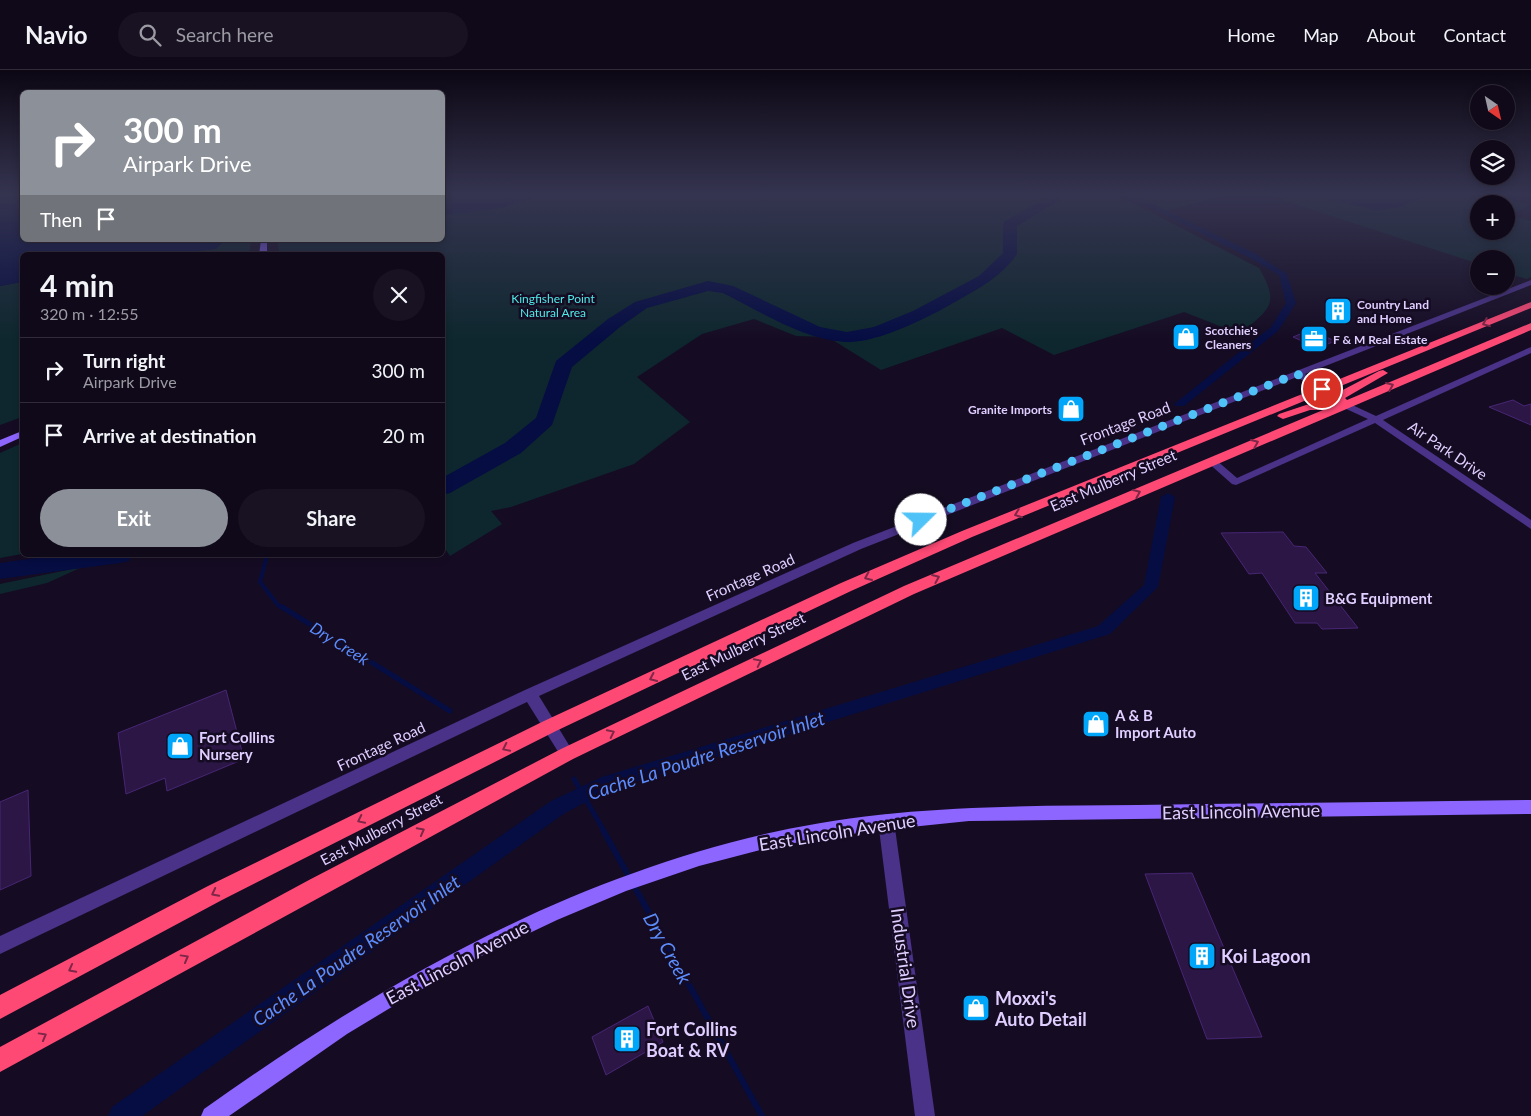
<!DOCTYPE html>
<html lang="en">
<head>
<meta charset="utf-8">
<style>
	:root { --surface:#10091a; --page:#191223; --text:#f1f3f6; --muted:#9c9aa2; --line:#302a39; --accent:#8c9099 }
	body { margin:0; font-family:Lato,sans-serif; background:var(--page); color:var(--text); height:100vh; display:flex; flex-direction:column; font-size:19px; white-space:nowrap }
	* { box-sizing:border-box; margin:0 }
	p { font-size:16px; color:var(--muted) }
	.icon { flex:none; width:28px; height:28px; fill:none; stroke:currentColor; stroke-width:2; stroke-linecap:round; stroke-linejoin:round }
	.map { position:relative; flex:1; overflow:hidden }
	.drawer { position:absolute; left:20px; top:182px; width:425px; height:305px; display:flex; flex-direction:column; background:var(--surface); border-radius:8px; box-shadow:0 2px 8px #0003,0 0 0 1px var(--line) }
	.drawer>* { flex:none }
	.top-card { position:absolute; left:20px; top:20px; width:425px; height:152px; border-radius:8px; box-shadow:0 2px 8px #0003,0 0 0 1px var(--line); background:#8c9099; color:#fff; overflow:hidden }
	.needle { width:32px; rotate:146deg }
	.fabs { position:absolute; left:1470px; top:15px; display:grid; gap:10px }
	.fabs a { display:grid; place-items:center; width:45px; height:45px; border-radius:50%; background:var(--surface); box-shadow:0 2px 8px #0003,0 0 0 1px var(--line); font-size:25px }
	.pin { position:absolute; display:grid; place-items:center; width:42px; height:42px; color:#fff; margin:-21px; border:2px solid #fff; border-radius:50%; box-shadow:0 1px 5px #0007 }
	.me { position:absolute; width:55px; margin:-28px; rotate:68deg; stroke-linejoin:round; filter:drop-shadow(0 0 4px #0008) }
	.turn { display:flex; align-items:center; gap:18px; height:105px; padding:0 20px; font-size:22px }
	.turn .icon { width:65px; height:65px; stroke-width:2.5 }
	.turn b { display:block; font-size:35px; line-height:42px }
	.then { display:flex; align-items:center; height:48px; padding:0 20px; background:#0003; gap:10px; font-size:19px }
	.round { display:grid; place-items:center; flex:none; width:52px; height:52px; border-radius:26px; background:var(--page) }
	.summary { display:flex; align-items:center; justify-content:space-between; height:85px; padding:0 20px }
	h1 { font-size:30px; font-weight:700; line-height:38px }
	.action { display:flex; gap:10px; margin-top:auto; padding:10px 20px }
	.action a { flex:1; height:58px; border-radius:30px; background:var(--accent); color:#fff; font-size:20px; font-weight:700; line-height:58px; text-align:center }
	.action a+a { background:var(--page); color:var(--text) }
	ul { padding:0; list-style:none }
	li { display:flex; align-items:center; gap:15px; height:65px; padding:0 20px; border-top:1px solid var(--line) }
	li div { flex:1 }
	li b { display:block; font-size:19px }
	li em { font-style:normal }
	header { display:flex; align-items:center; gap:30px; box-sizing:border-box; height:70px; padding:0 25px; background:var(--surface); border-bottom:1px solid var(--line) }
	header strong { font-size:24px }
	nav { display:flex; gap:28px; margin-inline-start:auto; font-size:18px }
	.search { width:350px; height:45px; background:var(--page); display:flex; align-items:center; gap:12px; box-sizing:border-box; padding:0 18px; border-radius:28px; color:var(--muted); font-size:19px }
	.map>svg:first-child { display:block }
	.green { fill:#0e272e; fill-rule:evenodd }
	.water { fill:#050d43 }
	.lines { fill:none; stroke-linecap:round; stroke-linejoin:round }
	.stream-far2 { stroke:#050d43; stroke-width:4 }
	.stream-far1 { stroke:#050d43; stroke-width:5 }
	.stream { stroke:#050d43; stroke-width:6 }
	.canal { fill:#050d43; fill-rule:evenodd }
	.river { fill:#050d43; fill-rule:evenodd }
	.building { fill:#2b1646; stroke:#482674 }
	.street { fill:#493287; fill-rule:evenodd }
	.secondary { fill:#8d65ff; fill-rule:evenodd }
	.highway { fill:#ff4975; fill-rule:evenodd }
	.oneway { stroke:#7e2748 }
	.route { stroke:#4fc3f7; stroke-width:9; stroke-dasharray:0 16.2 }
	.labels { text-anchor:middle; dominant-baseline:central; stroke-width:5; stroke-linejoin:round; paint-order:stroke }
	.far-park-label { font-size:12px; fill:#4feae8; stroke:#150c23 }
	.far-poi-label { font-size:12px; font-weight:bold; fill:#dfceff; stroke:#150c23; text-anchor:start }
	.street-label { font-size:15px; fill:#dfceff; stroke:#150c23 }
	.poi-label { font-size:15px; font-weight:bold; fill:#dfceff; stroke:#150c23; text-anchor:start }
	.water-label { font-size:16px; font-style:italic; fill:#5c8dff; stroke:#150c23 }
	.near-street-label { font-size:18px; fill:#dfceff; stroke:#150c23 }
	.near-poi-label { font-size:18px; font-weight:bold; fill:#dfceff; stroke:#150c23; text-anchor:start }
	.near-water-label { font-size:19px; font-style:italic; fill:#5c8dff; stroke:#150c23 }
</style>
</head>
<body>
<header>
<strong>Navio</strong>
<div class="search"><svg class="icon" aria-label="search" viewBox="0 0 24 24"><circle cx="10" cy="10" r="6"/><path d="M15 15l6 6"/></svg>Search here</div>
<nav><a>Home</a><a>Map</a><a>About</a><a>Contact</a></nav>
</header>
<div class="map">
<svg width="1531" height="1046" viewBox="0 0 1531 1046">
	<rect width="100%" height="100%" fill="#150c23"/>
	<path class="green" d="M443,123h670l146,75c22,37 10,41 -19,66l-56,-22 -130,43 -52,-27 -121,42 -53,-33 -32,-1 -42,-17 -52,15 -65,43 53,45 -56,42 -123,43 -20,4 11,13 -52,32 -8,-12v-289h-162l-3,-15h165z
		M1130,123h105l-69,18z
		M1261,123h224l46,12 -21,10 21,6v56l-4,2 -21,-6v-14h-27v5zM1479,134h27v27h-27z
		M221,170h30l-2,15h-89l56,-6 6,-7z
		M22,212v135l-22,8v-139z
		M22,373v111l-22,4v-105z
		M82,497l-35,16 -47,11v-10z"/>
	<path class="water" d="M443,123h131l-51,7 -20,8 -60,7z
		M1287,123h144l-31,14 -24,3 -62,-14z
		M0,128h14l8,4 -2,11 2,2v25h199l2,2 -7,7 -56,6h-138v27l-22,4z"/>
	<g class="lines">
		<path class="stream-far2" d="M267,485l-7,27 18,23 6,4"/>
		<path class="stream-far1" d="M282,537l168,104
			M574,709l30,52"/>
		<path class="stream" d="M603,760l159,286"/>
		<path class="canal" d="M1120,123h10l126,61 31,20 9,29 -18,28 -94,75h-8l-2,-2 97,-77 15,-24 -7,-28 -29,-17z
			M1168,423l7,4 -17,90 -48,47 -503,157 -42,22 -423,303h-34l4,-9 439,-306 51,-24 496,-151 46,-41 17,-88z"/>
		<path class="river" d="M1045,123h12l2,7 -42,26v28c-17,25 -43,37 -69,52 -25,14 -74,38 -103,36 -43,-3 -84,-30 -122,-49l-15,-2 -61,17 -27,19 -48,40 -20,58 -31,28 -71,40 -8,2v-17l63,-35 31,-25 20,-57 52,-42 27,-17 73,-21 25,5 87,41 27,5 27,-5 39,-16 66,-35 24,-23v-29l2,-3 41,-22z
			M58,485h74l-3,6 -9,2 -120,16v-16z"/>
	</g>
	<path class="building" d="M1310,260l25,11 -17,7 -25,-11z
		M1513,330l11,6 7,-2v21l-42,-18z
		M1283,462l11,14 12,1 21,26h-12l43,55 -36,1 -5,-6h-22l-33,-50 -13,1 -28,-41z
		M226,620l18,69 -77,32 -2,-13 -39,16 -8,-61z
		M28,720l3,86 -31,14v-88z
		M1192,803l70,164 -55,2 -62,-165z
		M648,936l15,36 -57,33 -14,-38z"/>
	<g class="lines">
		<path class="street" d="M1531,210v5l-226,89 20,13v4h-6l-22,-14 -436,172 -322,147 33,54 3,4 -3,4 -5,2 -5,-2 -35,-56 -527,252v-18l525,-246 328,-147z
			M1531,277v6l-148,67 148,100v9l-156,-106 -139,62 -4,-1 -26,-23 1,-2h8l22,19 131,-59 -26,-12v-4h6l28,13z
			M886,744l6,2 2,5 41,295h-20l-37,-295 2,-5z"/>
		<path class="secondary" d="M261,170h6v15h-8z
			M22,361v6l-22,10v-7z
			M1531,730v14l-562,7 -97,10 -97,15 -76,20 -73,25 -69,29 -72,34 -70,39 -68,41 -118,82h-28l3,-7c174,-124 360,-230 570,-277 120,-27 242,-26 364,-27 131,-2 262,-3 393,-5z"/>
		<path class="highway" d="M1531,232v6l-559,229 -121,54 -295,140 -334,169 -222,119v-24l208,-109 336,-165 297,-138 121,-52z
			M1531,253v7l-617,264 -341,165 -573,313v-25l309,-167 252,-131 343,-163 419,-176h-13l-27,9 -6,-3 2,-2 30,-10h28l-4,-6 4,-5 42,-22 4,-1 5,3 -43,25 2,2z"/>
	</g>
	<defs><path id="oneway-chevron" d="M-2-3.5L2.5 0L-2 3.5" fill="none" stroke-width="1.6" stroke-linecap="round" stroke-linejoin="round" transform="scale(1.25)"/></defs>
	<g class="oneway">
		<use href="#oneway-chevron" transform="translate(1486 253) rotate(158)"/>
		<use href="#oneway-chevron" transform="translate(1390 316) rotate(-23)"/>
		<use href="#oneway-chevron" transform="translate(1255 373) rotate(-23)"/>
		<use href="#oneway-chevron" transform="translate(1137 423) rotate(-23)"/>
		<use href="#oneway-chevron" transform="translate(1018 444) rotate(159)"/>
		<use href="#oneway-chevron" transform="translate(868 507) rotate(156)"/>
		<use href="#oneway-chevron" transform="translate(936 508) rotate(-23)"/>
		<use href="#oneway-chevron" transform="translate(758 592) rotate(-26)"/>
		<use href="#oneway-chevron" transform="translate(653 608) rotate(155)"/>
		<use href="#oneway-chevron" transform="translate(611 663) rotate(-26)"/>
		<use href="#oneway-chevron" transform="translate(506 678) rotate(154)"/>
		<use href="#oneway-chevron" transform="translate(361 750) rotate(154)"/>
		<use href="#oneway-chevron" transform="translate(421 761) rotate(-28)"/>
		<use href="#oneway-chevron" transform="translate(215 823) rotate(153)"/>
		<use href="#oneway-chevron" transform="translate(185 888) rotate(-29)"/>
		<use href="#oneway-chevron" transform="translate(72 899) rotate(152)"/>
		<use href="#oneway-chevron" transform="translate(43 966) rotate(-29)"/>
	</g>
	<linearGradient id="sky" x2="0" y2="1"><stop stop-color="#0c0713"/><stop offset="0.46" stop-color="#353450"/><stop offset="1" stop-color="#353450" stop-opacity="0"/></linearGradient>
	<rect width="1531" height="270" fill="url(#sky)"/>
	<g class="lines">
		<path class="route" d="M921,450l376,-146 25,15"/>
	</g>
	<defs>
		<symbol id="building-square" viewBox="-11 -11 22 22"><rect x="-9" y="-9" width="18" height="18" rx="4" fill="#00a6f9" stroke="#150c23"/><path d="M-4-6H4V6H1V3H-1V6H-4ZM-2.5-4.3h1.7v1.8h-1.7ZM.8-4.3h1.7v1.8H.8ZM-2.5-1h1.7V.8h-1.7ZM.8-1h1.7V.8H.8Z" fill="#fff"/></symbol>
		<symbol id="shop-square" viewBox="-11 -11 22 22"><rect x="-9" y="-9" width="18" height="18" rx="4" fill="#00a6f9" stroke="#150c23"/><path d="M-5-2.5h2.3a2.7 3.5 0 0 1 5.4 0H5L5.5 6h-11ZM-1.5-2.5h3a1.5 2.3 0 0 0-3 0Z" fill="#fff"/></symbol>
		<symbol id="office-square" viewBox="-11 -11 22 22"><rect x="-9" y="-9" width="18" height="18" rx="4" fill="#00a6f9" stroke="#150c23"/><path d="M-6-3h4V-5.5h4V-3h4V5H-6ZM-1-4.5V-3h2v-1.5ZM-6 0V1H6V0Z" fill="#fff"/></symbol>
	</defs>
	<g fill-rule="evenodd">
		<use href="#building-square" x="1322" y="225" width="32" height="32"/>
		<use href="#shop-square" x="1170" y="251" width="32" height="32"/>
		<use href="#office-square" x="1298" y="253" width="32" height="32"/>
		<use href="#shop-square" x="1055" y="323" width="32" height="32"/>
		<use href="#building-square" x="1290" y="512" width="32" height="32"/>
		<use href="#shop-square" x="1080" y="638" width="32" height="32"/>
		<use href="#shop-square" x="164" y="660" width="32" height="32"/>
		<use href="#building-square" x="1186" y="870" width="32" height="32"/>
		<use href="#shop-square" x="960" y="922" width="32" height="32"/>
		<use href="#building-square" x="611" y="953" width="32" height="32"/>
	</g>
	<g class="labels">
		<g class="far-park-label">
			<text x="553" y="228">Kingfisher Point<tspan x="553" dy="14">Natural Area</tspan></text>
		</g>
		<g class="far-poi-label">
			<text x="1357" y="234">Country Land<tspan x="1357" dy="14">and Home</tspan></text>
			<text x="1205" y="260">Scotchie's<tspan x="1205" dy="14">Cleaners</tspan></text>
			<text x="1333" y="269">F &amp; M Real Estate</text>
			<text x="1052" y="339" text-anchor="end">Granite Imports</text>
		</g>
		<g class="street-label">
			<text transform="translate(1125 353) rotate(-21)">Frontage Road</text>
			<text transform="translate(1448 380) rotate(34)">Air Park Drive</text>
			<text transform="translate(1113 410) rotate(-23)">East Mulberry Street</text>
			<text transform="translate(750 507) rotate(-24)">Frontage Road</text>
			<text transform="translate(743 576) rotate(-26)">East Mulberry Street</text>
			<text transform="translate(381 676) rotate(-25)">Frontage Road</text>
			<text transform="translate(381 759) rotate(-28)">East Mulberry Street</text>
		</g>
		<g class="poi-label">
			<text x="1325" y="528">B&amp;G Equipment</text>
			<text x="1115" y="645">A &amp; B<tspan x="1115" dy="17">Import Auto</tspan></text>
			<text x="199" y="667">Fort Collins<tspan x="199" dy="17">Nursery</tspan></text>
		</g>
		<g class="water-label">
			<text transform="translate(340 573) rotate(32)">Dry Creek</text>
		</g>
		<g class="near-street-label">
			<text transform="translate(1241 741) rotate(-1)">East Lincoln Avenue</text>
			<text transform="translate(837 762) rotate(-9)">East Lincoln Avenue</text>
			<text transform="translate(457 892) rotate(-28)">East Lincoln Avenue</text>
			<text transform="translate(906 898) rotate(82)">Industrial Drive</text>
		</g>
		<g class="near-poi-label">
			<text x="1221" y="886">Koi Lagoon</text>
			<text x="995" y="928">Moxxi's<tspan x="995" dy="21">Auto Detail</tspan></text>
			<text x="646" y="959">Fort Collins<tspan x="646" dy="21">Boat &amp; RV</tspan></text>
		</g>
		<g class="near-water-label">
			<text transform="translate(706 685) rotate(-18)">Cache La Poudre Reservoir Inlet</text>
			<text transform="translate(668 878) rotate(61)">Dry Creek</text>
			<text transform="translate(356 880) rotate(-35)">Cache La Poudre Reservoir Inlet</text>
		</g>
	</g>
</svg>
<div class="fabs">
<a><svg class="needle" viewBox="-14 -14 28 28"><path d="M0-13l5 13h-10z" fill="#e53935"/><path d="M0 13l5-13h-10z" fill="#9c9aa2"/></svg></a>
<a><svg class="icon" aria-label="layers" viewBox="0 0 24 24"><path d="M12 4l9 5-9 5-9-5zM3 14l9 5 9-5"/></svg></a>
<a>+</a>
<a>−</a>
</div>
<div class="pin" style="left:1322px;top:319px;background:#d93025"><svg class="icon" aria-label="arrive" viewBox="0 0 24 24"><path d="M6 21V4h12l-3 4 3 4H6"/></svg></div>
<svg class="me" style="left:921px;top:450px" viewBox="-20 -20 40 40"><circle r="19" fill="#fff"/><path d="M0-13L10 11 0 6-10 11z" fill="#4fc3f7"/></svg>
<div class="top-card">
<div class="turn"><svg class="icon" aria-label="right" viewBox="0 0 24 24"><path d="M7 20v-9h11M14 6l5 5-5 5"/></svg><div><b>300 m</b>Airpark Drive</div></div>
<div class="then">Then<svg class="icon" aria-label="arrive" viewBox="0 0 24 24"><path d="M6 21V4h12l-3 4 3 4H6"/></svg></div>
</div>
<section class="drawer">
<div class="summary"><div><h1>4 min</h1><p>320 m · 12:55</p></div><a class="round"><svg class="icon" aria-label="close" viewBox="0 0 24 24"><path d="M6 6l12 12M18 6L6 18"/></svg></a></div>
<ul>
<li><svg class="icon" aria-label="right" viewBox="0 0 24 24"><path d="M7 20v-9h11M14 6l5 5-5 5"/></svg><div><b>Turn right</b><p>Airpark Drive</p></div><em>300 m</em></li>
<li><svg class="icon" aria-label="arrive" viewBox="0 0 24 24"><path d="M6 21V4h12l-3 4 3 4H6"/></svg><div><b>Arrive at destination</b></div><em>20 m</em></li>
</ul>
<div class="action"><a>Exit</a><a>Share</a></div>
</section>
</div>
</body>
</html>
